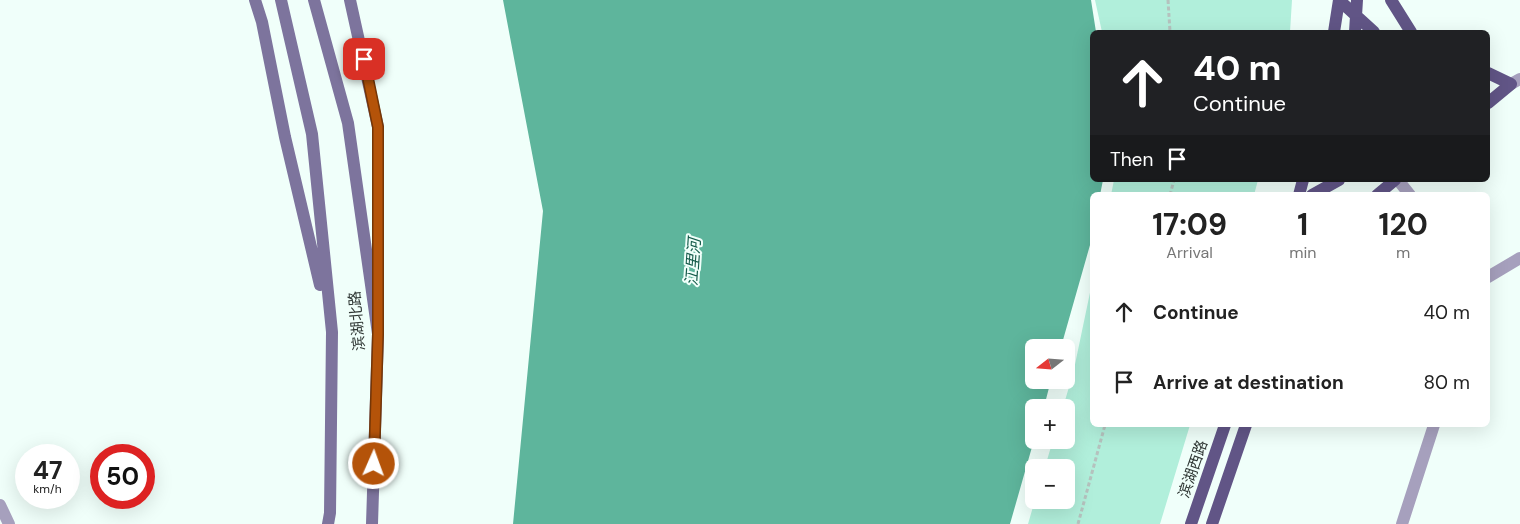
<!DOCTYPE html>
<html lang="en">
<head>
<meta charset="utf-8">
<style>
	:root { --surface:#fff; --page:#f2f2f2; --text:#222; --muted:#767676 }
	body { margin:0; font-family:"DM Sans","Noto Sans SC",sans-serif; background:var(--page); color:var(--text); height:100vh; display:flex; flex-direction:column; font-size:19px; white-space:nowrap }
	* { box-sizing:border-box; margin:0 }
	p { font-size:16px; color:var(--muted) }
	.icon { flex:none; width:28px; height:28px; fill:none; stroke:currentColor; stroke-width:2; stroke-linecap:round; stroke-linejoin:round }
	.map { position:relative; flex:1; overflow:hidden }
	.drawer { position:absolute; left:1090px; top:192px; width:400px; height:235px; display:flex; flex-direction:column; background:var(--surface); border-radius:8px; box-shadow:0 5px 20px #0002 }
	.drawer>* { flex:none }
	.hud { position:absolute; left:1090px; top:30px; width:400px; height:152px; border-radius:8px; box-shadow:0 5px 20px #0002; background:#202124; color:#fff; overflow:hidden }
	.needle { width:32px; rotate:253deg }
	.tools { position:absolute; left:1025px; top:339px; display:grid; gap:10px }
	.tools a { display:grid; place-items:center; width:50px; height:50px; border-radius:8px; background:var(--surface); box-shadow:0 5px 20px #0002; font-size:25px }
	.speed { position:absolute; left:15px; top:444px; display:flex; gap:10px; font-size:25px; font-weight:700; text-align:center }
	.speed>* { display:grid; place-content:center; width:65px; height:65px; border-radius:50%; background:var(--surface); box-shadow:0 5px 20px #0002; line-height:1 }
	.speed small { font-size:12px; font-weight:400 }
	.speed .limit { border:8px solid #d22; background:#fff; color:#111 }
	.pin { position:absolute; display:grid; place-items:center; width:42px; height:42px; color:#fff; margin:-21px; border-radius:10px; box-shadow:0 2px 8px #0006 }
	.me { position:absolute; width:55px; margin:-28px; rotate:2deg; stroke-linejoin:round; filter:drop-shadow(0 0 4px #0008) }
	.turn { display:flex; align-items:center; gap:18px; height:105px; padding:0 20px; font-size:22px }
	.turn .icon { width:65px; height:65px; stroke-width:2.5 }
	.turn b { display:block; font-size:35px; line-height:42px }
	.then { display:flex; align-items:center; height:48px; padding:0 20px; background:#0003; gap:10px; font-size:19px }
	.eta { display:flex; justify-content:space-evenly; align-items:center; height:85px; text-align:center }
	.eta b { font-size:30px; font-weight:700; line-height:35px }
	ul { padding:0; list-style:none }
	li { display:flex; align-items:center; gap:15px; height:70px; padding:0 20px }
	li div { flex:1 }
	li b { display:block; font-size:19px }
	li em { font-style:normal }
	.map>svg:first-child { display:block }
	.green { fill:#b1efdb }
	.water { fill:#5eb59c }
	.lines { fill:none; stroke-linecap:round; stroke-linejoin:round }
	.path { stroke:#b5c2be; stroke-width:3; stroke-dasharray:4 2.5; stroke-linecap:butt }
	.street { stroke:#a6a0bd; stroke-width:12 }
	.secondary { stroke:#7d749d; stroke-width:12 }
	.primary { stroke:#615586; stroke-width:12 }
	.route-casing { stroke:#753606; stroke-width:12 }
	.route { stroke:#b45309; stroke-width:9 }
	.labels { text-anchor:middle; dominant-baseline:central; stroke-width:4; stroke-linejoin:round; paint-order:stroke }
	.street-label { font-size:15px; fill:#2f3734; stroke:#f0fffa }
	.water-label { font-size:16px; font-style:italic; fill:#165c4b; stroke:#f0fffa }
</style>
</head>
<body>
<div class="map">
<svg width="1520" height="524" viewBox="0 0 1520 524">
	<rect width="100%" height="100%" fill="#f0fffa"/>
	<path class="green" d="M1095,0h197l-2,32h-188z
		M1114,180h144l-4,15h-143z
		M1092,283v142h98l-30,99h-132l7,-24h31v-32l-21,-1 8,-27h13v-32l-3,-1 10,-33z"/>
	<path class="water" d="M503,0h588l5,32h-4v148h11l-3,15h-8v43l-31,109 -27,1v32h17l-7,27 -10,1v32l-24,84h-497l30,-313z"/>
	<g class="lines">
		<path class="path" d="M1168,0l2,32
			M1170,195l4,-15
			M1078,524l27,-99"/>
		<path class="street" d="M1511,84l9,-5
			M1398,180l12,15
			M1488,277l32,-19
			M0,505l9,19
			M1402,524l32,-99"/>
		<path class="secondary" d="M255,0l7,22 23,115 35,148
			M281,0l31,134 20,198 -2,181 -2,11
			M314,0l34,123 30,211 -6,190
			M350,0l28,127v162"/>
		<path class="primary" d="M1339,0l35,32
			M1391,0l20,32
			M1334,32l5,-32
			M1355,32l2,-32
			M1488,73l23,11
			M1488,103l23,-19
			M1299,195l4,-15
			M1312,195l27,-15
			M1377,195l18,-15
			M1191,524l34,-99
			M1212,524l34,-99"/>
	</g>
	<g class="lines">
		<defs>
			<path id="route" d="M364,59l14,68v207l-4,130"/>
		</defs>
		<use href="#route" class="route-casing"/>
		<use href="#route" class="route"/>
	</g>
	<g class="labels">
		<g class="street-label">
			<text transform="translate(357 321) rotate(-95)">滨湖北路</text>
			<text transform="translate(1193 469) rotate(-71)">滨湖西路</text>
		</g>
		<g class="water-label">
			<text transform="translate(693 262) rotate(-86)">江里河</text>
		</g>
	</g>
</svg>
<div class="tools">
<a><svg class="needle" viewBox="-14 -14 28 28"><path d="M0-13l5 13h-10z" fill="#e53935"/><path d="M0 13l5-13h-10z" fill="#767676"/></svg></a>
<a>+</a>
<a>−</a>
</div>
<div class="speed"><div>47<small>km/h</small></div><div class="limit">50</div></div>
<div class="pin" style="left:364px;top:59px;background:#d93025"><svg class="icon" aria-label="arrive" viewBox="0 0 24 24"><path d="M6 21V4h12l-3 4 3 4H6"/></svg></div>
<svg class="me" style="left:374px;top:464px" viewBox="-20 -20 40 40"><circle r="17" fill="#b45309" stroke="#fff" stroke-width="3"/><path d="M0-11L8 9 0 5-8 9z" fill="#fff"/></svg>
<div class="hud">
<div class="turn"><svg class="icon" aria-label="ahead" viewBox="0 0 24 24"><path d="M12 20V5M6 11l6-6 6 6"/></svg><div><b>40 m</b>Continue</div></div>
<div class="then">Then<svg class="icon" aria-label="arrive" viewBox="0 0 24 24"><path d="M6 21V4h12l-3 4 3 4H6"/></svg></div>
</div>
<section class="drawer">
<div class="eta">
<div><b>17:09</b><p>Arrival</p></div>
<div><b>1</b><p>min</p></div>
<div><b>120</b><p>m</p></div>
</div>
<ul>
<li><svg class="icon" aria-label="ahead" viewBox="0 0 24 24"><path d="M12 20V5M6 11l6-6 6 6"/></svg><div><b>Continue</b></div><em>40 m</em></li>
<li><svg class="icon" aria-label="arrive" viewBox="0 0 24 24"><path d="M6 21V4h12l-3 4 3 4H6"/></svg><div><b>Arrive at destination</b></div><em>80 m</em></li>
</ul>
</section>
</div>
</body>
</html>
